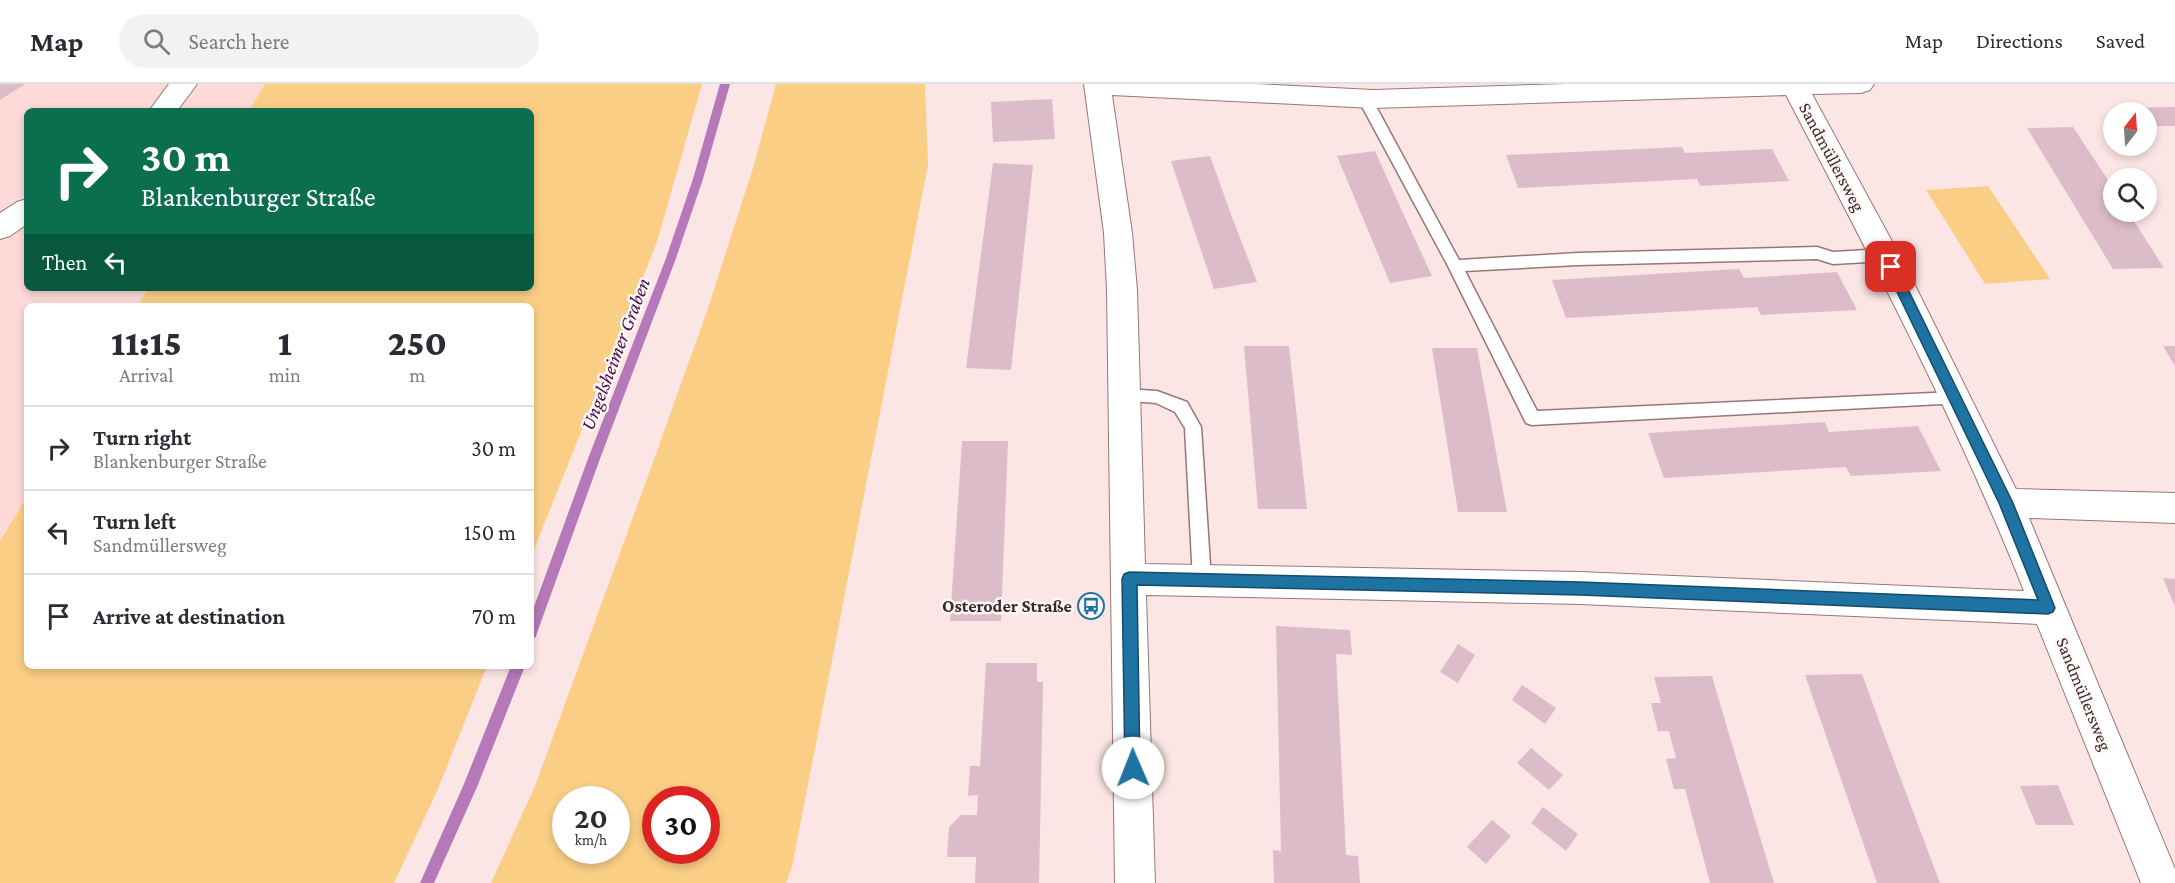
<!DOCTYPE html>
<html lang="en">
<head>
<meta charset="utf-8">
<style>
	:root { --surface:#fff; --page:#f2f2f3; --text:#2b2b33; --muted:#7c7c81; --line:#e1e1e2 }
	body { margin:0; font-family:"Crimson Pro",serif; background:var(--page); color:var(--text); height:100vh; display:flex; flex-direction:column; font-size:22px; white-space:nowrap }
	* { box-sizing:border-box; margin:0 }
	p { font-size:20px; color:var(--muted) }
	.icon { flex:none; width:33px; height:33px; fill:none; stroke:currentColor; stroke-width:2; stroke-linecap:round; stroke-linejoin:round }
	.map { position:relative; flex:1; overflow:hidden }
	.side { position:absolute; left:24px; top:219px; width:510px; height:366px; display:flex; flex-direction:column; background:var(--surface); border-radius:9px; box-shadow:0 3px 9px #0003 }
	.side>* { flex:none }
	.hud { position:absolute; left:24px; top:24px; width:510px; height:183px; border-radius:9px; box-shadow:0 3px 9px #0003; background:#0b6e4f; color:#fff; overflow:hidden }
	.needle { width:39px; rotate:17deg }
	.controls { position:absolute; left:2103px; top:18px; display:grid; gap:12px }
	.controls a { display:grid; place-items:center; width:54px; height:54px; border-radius:50%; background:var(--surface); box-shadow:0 3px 9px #0003; font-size:30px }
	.speed { position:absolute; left:552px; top:702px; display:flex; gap:12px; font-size:30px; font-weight:700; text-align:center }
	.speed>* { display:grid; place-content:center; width:78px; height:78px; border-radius:50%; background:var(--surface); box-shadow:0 3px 9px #0003; line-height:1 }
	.speed small { font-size:15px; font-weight:400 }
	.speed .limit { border:9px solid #d22; background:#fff; color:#111 }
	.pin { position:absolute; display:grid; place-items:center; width:51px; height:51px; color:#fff; margin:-26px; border-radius:12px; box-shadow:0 3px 9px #0006 }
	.me { position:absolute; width:66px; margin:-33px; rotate:359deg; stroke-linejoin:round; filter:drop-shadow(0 0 4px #0008) }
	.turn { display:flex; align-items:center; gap:21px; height:126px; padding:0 18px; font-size:27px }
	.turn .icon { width:78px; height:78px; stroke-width:2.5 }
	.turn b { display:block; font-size:42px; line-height:51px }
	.then { display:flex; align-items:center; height:57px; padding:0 18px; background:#0003; gap:12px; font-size:22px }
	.eta { display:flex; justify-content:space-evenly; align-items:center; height:102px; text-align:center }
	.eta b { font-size:36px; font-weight:800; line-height:42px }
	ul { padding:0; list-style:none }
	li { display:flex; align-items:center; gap:18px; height:84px; padding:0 18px; border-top:2px solid var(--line) }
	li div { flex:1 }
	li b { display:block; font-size:22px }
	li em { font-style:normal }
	header { display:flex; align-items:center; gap:36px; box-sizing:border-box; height:84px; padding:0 30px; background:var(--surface); border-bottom:2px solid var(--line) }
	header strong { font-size:28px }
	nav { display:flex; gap:33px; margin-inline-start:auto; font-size:21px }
	.search { width:420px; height:54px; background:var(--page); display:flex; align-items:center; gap:15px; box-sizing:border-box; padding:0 21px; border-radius:33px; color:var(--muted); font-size:22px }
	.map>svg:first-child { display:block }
	.built { fill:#fdd9d7 }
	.green { fill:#face85; fill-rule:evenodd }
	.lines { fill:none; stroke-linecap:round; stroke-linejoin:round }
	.stream { fill:#b578b8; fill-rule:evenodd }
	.building { fill:#dcbcc8 }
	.service-casing { stroke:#977775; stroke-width:3 }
	.minor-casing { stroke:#977775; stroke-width:2 }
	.service { fill:#fff; fill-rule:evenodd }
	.minor { fill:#fff; fill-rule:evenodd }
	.route { fill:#1f73a3; stroke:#144b6a; stroke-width:1.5 }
	.labels { text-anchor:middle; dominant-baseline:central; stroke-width:5; stroke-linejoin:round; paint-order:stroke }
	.street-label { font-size:18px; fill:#372a29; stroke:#fff7f7 }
	.poi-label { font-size:18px; font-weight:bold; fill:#372a29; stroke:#fff7f7; text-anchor:end }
	.water-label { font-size:20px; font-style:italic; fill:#460d4a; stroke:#fff7f7 }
</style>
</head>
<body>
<header>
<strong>Map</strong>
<div class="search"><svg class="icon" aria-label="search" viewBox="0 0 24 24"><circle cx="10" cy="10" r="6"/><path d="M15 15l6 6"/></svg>Search here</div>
<nav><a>Map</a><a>Directions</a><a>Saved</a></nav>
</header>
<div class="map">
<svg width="2175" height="799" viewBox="0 0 2175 799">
	<rect width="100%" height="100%" fill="#fce6e5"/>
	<path class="built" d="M0,0h265l-16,27h-222v177h121l-10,18h-111v191l-27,44z"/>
	<path class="green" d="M265,0h437l-45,158 -126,315v-251h-393l10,-18h383v-177h-282z
		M776,0h149l3,81 -136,702 -6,16h-295l44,-97 122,-335 50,-140 46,-143zM566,716h50v50h-50zM656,716h50v50h-50z
		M1988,102l62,93 -65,5 -59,-94z
		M27,413v169h460l-49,123 -44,94h-394v-342z"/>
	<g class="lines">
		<path class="stream" d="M720,0h10l-27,95 -28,82 -74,195 -64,177 -1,4 -5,2v-24l58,-159 76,-195 28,-82z
			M511,582h14l-48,121 -43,96h-14l44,-99z"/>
	</g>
	<path class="building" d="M0,0h25l-25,16z
		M1052,15l3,40 -62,3 -2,-40z
		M2175,23v19h-29v-14h-25l-3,-4z
		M2073,43l41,62v23h14l36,56 -51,1 -86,-141z
		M1682,63l3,6 87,-4 17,32 -89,5 -3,-7 -179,9 -12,-33z
		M1375,67l27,60 30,65 -42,7 -53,-127z
		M1210,72l22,61 25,65 -43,7 -43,-128z
		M993,79l40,2 -22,205 -45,-2z
		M1739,185l5,9 93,-6 20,38 -96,5 -4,-8 -191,11 -14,-38z
		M1244,262h45l18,163h-49z
		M2163,262h12v20z
		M1432,264h45l30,164h-49z
		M1825,338l4,10 89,-6 23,45 -90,5 -5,-9 -182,11 -16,-45z
		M962,357h46l-7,180h-51z
		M2163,494l12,1v28z
		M1276,542l74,4 2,25 -16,-1 10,201 12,1 2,27h-86l-1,-33 8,1z
		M1458,560l17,11 -17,28 -18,-11z
		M986,579h51v19h6l-4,201h-64l1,-26h-29l2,-30 12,-12h16l1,-20 -10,1 2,-30h10z
		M1862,590l20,55 58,154h-63l-72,-208z
		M1712,592l16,55 46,152h-64l-25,-94h-11l-8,-30 10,-1 -7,-27h-11l-7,-28h10l-7,-26z
		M1522,601l34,23 -11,16 -33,-24z
		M1531,664l32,27 -14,15 -32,-27z
		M2058,701l16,40h-38l-16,-39z
		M1543,723l35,27 -12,17 -35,-28z
		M1492,736l19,16 -25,28 -19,-17z"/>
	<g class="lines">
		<defs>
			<path id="service" d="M1365,10l7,5 87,161 119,-7 239,-6 16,5 52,-3 5,2 2,4 -2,4 -5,2 -52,3 -16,-5 -239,6 -113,6 72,140 418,-19 6,1 2,5 -2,5 -429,22 -6,-2 -78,-157 -90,-167z
				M1125,305l32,2 30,11 14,25 10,153 -3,6 -6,2 -6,-2 -3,-6 -8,-152 -10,-16 -19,-9 -37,-3 -2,-5 2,-5z"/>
			<path id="minor" d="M169,0h28l-20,27h-28z
				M1084,0h172l117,6 193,-6h308l-4,6 -9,3 -49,1 94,173 110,222 159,4v30l-146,-5 146,351v14h-34l-104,-259 -457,-20 -434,-9 9,288h-40l-8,-593 -3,-57zM1112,11l261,13 413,-13c85,163 170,325 238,496l-444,-19 -435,-8 -8,-274 -5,-57z
				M27,115v25l-17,12 -10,3v-26l17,-11z"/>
		</defs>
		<use href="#service" class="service-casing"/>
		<use href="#minor" class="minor-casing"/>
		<use href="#service" class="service"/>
		<use href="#minor" class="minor"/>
	</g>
	<path class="route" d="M1891,179l6,4 116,236 42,105 -2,4 -5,2 -468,-19 -443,-10 3,183 -2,6 -5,2 -6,-2 -2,-6 -3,-189 2,-5 5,-2 451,10 458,18 -39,-97 -114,-236z"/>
	<defs>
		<symbol id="bus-ring" viewBox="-11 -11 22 22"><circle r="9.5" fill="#fff7f7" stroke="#1f73a3" stroke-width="1.5"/><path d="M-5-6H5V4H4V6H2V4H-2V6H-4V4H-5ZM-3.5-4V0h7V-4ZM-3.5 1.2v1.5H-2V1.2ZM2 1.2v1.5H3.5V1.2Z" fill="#1f73a3"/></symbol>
	</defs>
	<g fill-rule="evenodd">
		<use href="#bus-ring" x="1076" y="507" width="30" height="30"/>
	</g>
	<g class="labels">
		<g class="street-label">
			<text transform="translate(1832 73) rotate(62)">Sandmüllersweg</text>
			<text transform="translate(2084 610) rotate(68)">Sandmüllersweg</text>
		</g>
		<g class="poi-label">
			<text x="1072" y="522">Osteroder Straße</text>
		</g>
		<g class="water-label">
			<text transform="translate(615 270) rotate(-69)">Ungelsheimer Graben</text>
		</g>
	</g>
</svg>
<div class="controls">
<a><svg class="needle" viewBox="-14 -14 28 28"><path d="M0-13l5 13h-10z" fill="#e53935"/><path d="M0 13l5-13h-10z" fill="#7c7c81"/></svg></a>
<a><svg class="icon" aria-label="search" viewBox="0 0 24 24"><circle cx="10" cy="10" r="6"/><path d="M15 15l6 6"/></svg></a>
</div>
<div class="speed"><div>20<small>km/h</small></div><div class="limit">30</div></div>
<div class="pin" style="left:1891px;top:183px;background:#d93025"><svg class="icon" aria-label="arrive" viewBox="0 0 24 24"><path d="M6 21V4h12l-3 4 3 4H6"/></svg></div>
<svg class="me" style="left:1133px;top:684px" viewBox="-20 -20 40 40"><circle r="19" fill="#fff"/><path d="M0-13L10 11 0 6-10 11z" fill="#1f73a3"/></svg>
<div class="hud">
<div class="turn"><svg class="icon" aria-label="right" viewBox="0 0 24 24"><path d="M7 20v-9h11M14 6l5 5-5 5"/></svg><div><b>30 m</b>Blankenburger Straße</div></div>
<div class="then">Then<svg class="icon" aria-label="left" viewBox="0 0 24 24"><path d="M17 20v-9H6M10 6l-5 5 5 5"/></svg></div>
</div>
<section class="side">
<div class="eta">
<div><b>11:15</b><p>Arrival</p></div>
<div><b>1</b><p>min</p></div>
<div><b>250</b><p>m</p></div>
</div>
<ul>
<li><svg class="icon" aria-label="right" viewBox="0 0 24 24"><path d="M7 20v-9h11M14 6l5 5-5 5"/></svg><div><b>Turn right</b><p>Blankenburger Straße</p></div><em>30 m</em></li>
<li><svg class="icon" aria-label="left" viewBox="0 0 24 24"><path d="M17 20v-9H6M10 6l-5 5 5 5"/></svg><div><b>Turn left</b><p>Sandmüllersweg</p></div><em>150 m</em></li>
<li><svg class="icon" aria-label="arrive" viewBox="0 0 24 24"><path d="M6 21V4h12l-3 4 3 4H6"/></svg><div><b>Arrive at destination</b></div><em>70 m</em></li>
</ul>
</section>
</div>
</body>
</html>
